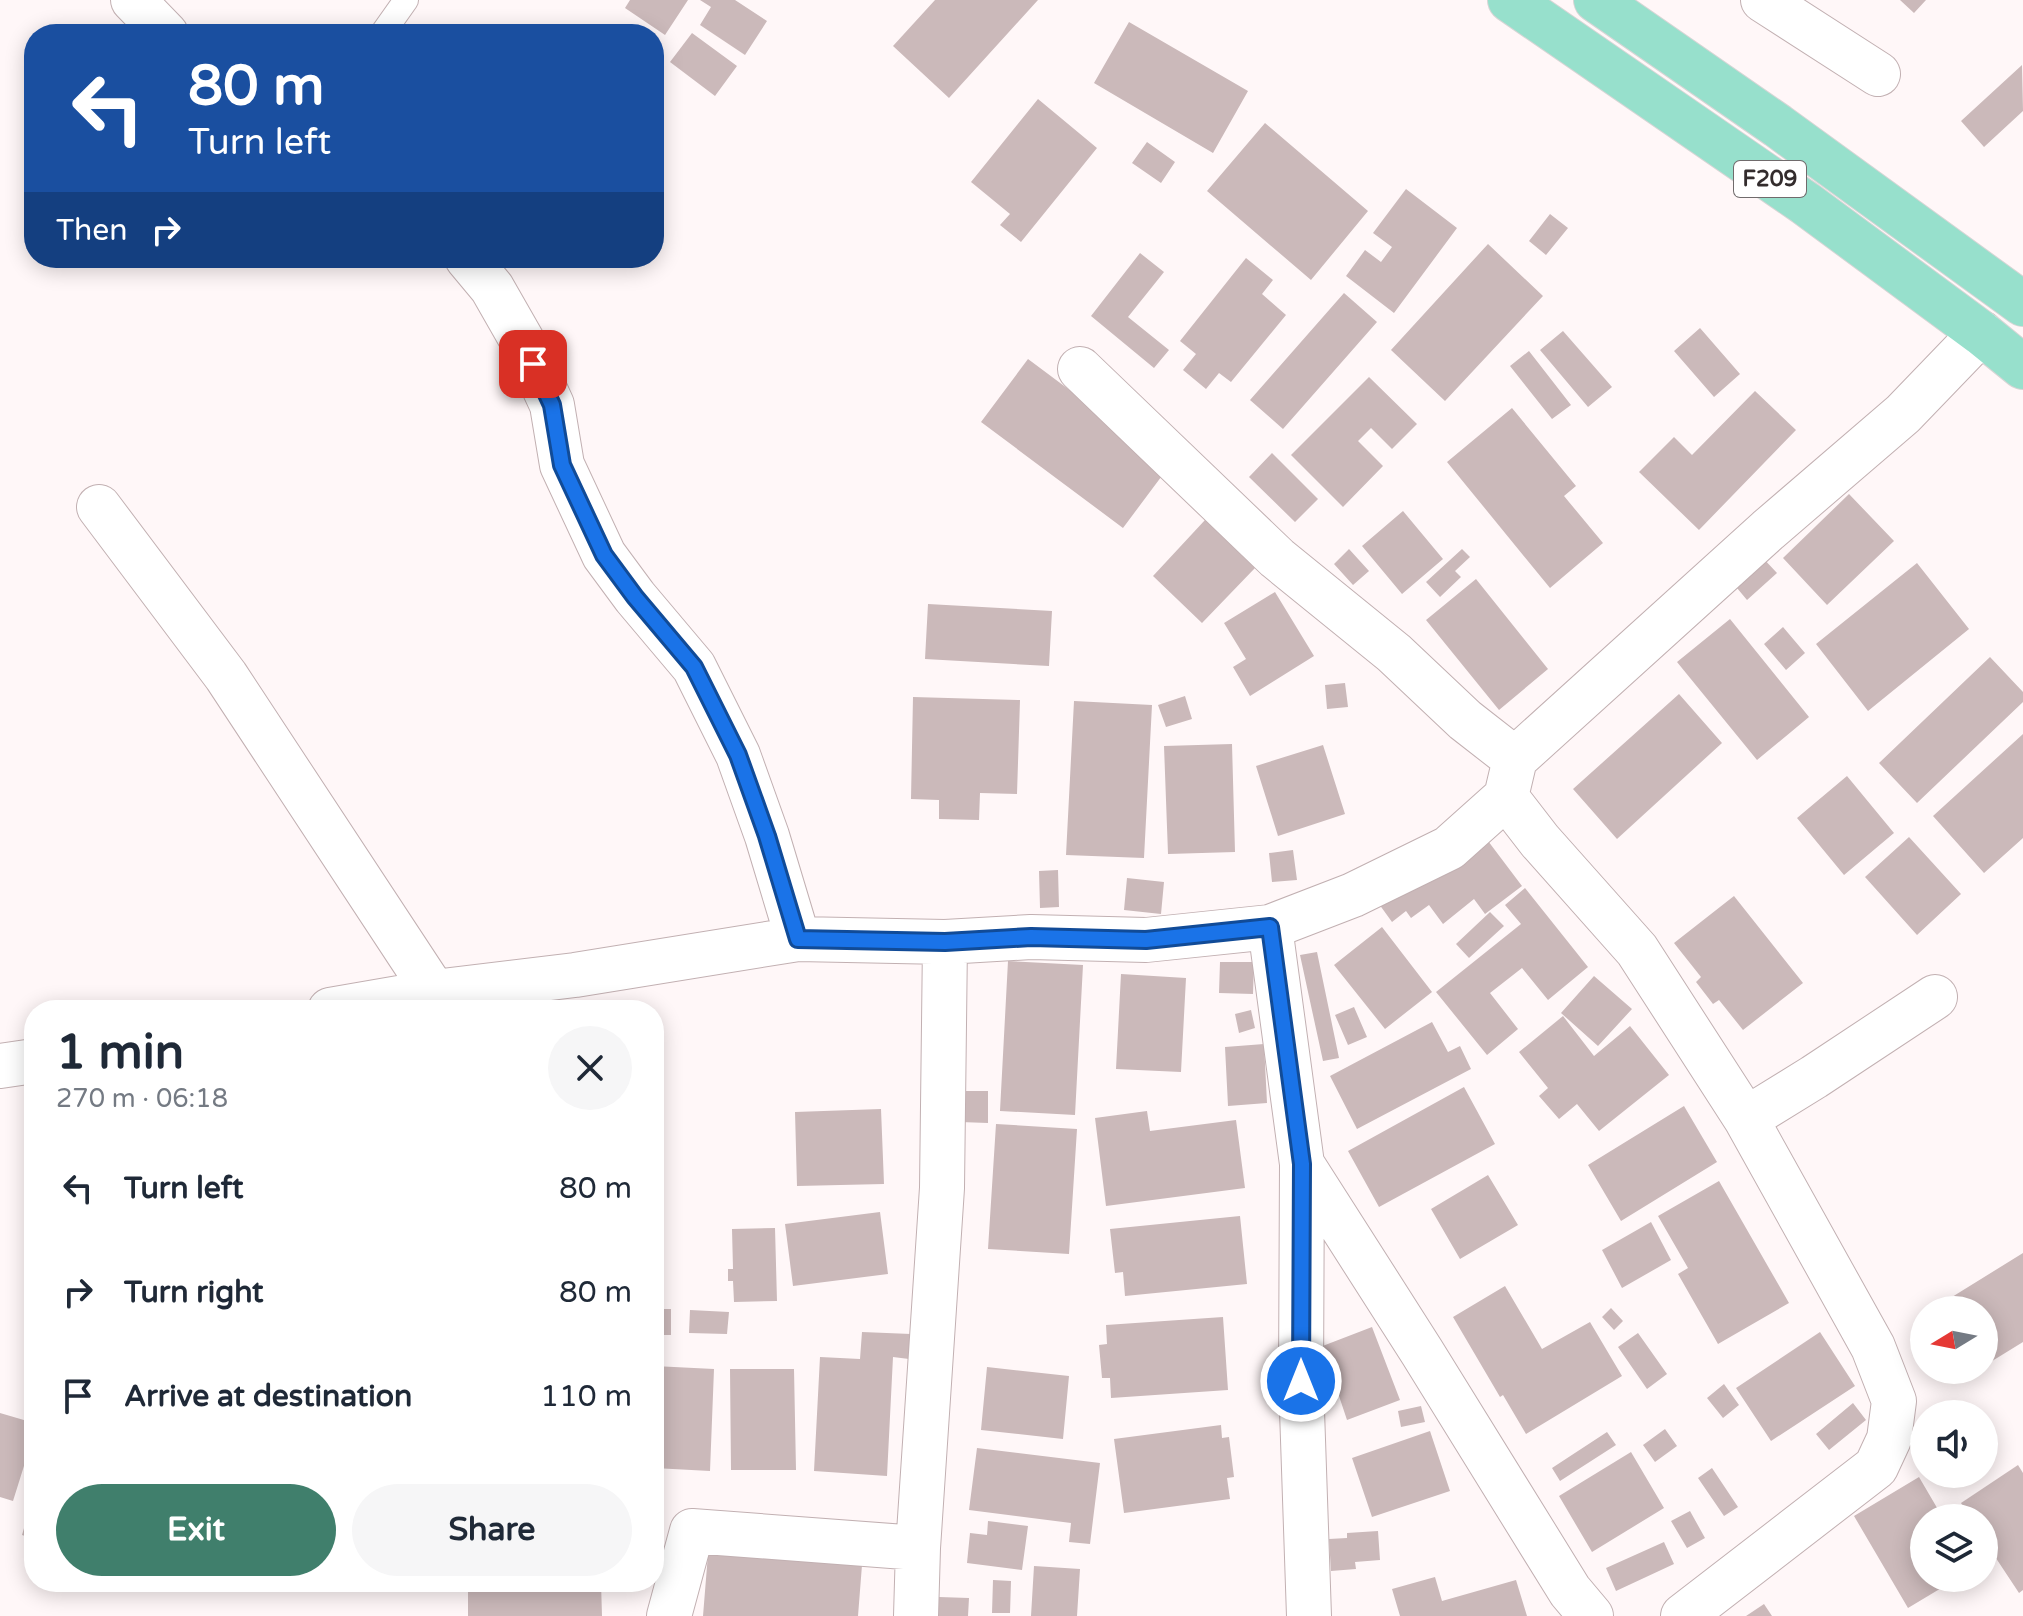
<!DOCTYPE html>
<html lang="en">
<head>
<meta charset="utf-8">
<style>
	:root { --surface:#fff; --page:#f6f6f7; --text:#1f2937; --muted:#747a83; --accent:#407f6c }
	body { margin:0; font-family:"Varela Round",sans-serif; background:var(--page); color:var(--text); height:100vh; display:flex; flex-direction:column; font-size:30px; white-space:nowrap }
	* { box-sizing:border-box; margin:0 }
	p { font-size:26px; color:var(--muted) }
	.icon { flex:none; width:44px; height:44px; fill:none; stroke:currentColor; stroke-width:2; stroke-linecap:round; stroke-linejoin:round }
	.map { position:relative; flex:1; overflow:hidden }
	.sheet { position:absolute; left:24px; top:1000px; width:640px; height:592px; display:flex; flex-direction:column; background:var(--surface); border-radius:32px; box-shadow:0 4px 20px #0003 }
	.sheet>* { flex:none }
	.banner { position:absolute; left:24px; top:24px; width:640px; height:244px; border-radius:32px; box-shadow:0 4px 20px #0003; background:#1a4fa0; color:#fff; overflow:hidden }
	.needle { width:52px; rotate:260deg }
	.tools { position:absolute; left:1910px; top:1296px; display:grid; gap:16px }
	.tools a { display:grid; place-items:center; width:88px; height:88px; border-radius:50%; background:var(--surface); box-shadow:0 4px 20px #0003; font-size:40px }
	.pin { position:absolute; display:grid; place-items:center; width:68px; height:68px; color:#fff; margin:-34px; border-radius:16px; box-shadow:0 4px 12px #0006 }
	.me { position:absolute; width:88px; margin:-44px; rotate:0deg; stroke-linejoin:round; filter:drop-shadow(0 0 6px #0008) }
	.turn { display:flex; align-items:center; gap:28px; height:168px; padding:0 32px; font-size:36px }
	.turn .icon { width:104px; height:104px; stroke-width:2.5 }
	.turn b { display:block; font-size:56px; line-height:68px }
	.then { display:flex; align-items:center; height:76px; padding:0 32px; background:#0003; gap:16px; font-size:30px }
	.round { display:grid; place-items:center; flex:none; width:84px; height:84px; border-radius:42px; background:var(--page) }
	.overview { display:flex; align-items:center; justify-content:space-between; height:136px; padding:0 32px }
	h1 { font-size:48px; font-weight:800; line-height:60px }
	.button { display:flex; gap:16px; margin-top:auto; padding:16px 32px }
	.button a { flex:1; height:92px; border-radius:48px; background:var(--accent); color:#fff; font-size:32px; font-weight:800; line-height:92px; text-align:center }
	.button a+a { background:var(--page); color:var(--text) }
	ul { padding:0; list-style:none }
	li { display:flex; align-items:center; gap:24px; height:104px; padding:0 32px }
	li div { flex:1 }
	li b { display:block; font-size:30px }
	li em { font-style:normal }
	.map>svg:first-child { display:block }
	.building { fill:#cbb9ba }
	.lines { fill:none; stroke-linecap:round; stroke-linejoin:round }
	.lane-casing { stroke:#c2b0b2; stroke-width:26 }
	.street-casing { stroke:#c2b0b2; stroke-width:46 }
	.primary-casing { stroke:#d6d5d5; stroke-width:46 }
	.lane { stroke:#fff; stroke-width:24 }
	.street { stroke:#fff; stroke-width:44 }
	.primary { stroke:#97e0cc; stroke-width:44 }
	.route-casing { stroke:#114b97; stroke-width:20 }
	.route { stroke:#1a73e8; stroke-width:14 }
	.labels { text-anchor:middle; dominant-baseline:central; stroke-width:6; stroke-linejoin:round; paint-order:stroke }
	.shield { fill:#fff; stroke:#706b6c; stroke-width:2 }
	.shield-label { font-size:22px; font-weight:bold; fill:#332c2d }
</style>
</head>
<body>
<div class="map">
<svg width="2023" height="1616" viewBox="0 0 2023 1616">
	<rect width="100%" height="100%" fill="#fff7f8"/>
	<path class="building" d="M630,0h58l-23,35 -40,-27z
		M700,0h35l32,21 -22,34 -45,-30 11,-18z
		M935,0h103l-89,98 -56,-52z
		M1900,0h26l-12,13z
		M1129,22l119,69 -35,62 -119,-70z
		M692,33l45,33 -22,30 -45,-34z
		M2022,65l1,46 -39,36 -23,-26z
		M1038,99l59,49 -76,94 -21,-17 10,-11 -39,-32z
		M1265,123l103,88 -57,69 -104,-89z
		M1147,142l28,20 -14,21 -29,-20z
		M1406,189l51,39 -63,85 -48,-37 19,-26 16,12 11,-15 -19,-14z
		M1550,214l18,14 -22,27 -17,-14z
		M1488,244l55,52 -98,105 -54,-51z
		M1140,253l24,19 -36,45 41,33 -15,18 -63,-52z
		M1246,258l27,22 -11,14 24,21 -55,67 -12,-9 -13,16 -23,-19 13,-16 -16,-13z
		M1344,293l33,29 -94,107 -33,-29z
		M1700,328l40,46 -26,23 -40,-46z
		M1563,331l49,56 -24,20 -48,-57z
		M1529,351l42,54 -19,14 -42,-53z
		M1028,359l142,106 -47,63 -142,-106z
		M1369,377l48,47 -25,25 -21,-21 -13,13 25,25 -40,41 -52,-52z
		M1755,391l41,39 -97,100 -60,-58 35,-35 18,18z
		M1512,408l64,78 -12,10 39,47 -53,45 -103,-126z
		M1272,453l46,46 -23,23 -46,-45z
		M1849,494l45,47 -67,64 -44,-47z
		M1403,511l40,48 -41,35 -40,-48z
		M1205,520l50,48 -53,55 -49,-47z
		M1349,549l20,22 -16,14 -19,-21z
		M1462,549l8,8 -15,14 6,6 -21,20 -14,-15z
		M1761,556l16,17 -30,27 -15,-18z
		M1917,563l52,66 -101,82 -52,-67z
		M1476,579l72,90 -49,41 -73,-90z
		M1275,592l39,64 -64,40 -17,-29 13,-8 -22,-36z
		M928,604l124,7 -3,55 -124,-7z
		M1730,619l79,98 -52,43 -80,-98z
		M1783,627l22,26 -19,17 -22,-26z
		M1990,657l33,35v10l-106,101 -38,-40z
		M1345,683l3,24 -21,2 -2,-24z
		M1679,694l43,49 -105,96 -44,-50z
		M1185,696l7,23 -26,8 -8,-22z
		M913,697l107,3 -3,94 -37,-1 -1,27 -40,-1v-19l-28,-1z
		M1074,701l78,4 -8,153 -78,-3z
		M2023,734v104l-39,35 -51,-57z
		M1232,744l3,108 -67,2 -4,-108z
		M1323,745l22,69 -67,22 -22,-70z
		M1847,776l47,57 -50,42 -47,-57z
		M1479,829l43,57 -37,28 -11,-15 -31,25 -14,-19 -18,13 -5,-7 -14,11 -13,-18z
		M1909,837l52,57 -44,41 -52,-58z
		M1293,850l4,30 -25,2 -3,-29z
		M1058,870l1,37 -19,1 -1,-37z
		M1127,878l37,4 -3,32 -37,-4z
		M1525,888l63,79 -40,33 -26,-32 -32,25 28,36 -31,26 -51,-63 85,-68 -16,-19z
		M1734,896l69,87 -60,47 -24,-30 -6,4 -17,-22 5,-5 -27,-34z
		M1490,912l14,14 -35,32 -13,-14z
		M1382,927l50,65 -47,37 -51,-64z
		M1317,952l22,106 -16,3 -23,-106z
		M1008,961l75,4 -8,150 -75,-4z
		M1220,962h34l-1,32 -34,-1z
		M1121,974l65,4 -5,94 -65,-3z
		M1594,976l38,33 -34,37 -37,-33z
		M1354,1007l13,30 -19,8 -13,-30z
		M1251,1010l4,18 -16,5 -4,-19z
		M1563,1016l31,40 36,-30 39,49 -70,56 -22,-27 -18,15 -20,-23 9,-8 -29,-36z
		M1432,1022l16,30 12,-6 11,23 -114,60 -27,-53z
		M1264,1044l3,59 -39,3 -3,-59z
		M1464,1087l31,57 -116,63 -31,-56z
		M961,1091h27v32l-28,-1z
		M1684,1106l33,56 -96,59 -33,-56z
		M881,1109l3,75 -87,2 -2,-74z
		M1147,1111l3,20 86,-11 9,68 -139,18 -11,-88z
		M996,1124l81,5 -8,125 -81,-5z
		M1488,1175l30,50 -58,34 -29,-50z
		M1719,1181l70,122 -71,41 -40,-70 10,-6 -30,-52z
		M880,1212l8,62 -95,12 -8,-62z
		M1240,1216l7,68 -122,12 -2,-24 -8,1 -5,-44z
		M1651,1222l20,38 -49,28 -20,-38z
		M775,1228l2,73 -43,1 -1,-21h-5v-12h5l-1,-40z
		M2023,1253v89l-39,24v-56h-53z
		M1505,1286l37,63 48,-27 32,54 -96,58 -23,-39 -3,2 -47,-80z
		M1611,1308l12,13 -9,9 -12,-13z
		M654,1309h17v26h-17z
		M690,1310l39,2 -2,22 -38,-1z
		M1223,1317l5,73 -117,8 -1,-20h-8l-3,-33 8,-1 -1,-19z
		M1372,1327l28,73 -53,20 -8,-24 -14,5 -11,-30 13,-5 -7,-19z
		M862,1332l49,2 -2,25 -16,-2 -6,119 -73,-5 6,-114 40,2z
		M1820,1332l35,54 -84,55 -35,-53z
		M1638,1333l29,41 -20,15 -29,-42z
		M654,1366l60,3 -4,102 -56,-3z
		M987,1367l82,9 -6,63 -82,-9z
		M730,1369h64l2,101h-65z
		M1724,1384l15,21 -16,13 -16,-20z
		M1853,1403l13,17 -37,30 -13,-16z
		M1421,1406l4,16 -24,5 -3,-16z
		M0,1413l34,10v11l-21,67 -13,-4z
		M1221,1425l1,13 7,-1 5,40 -7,1 3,21 -106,14 -10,-74z
		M1665,1429l12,17 -22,16 -12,-17z
		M1430,1431l20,60 -78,26 -20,-59z
		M1607,1432l9,13 -56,36 -8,-13z
		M977,1448l123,15 -10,81 -21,-2 2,-19 -102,-13z
		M1631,1452l33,56 -72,44 -33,-56z
		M2018,1465l5,8v117l-4,3 -35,-53v-22h-14l-9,-15z
		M1712,1468l26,39 -14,9 -26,-38z
		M1919,1477l24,41h-19v60h34l-50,30 -54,-92z
		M33,1497h1v42l-12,-4z
		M1690,1511l15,27 -18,10 -16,-27z
		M988,1521l40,5 -6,44 -55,-7 3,-30 17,2z
		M1378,1531l2,29 -25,2 1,7 -25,2 -2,-32 18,-1v-5z
		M1664,1542l10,22 -58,27 -10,-23z
		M708,1554l154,11 -4,51h-155z
		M1034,1566l46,3 -3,47h-46z
		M1435,1577l7,24 74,-21 11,36h-127l-8,-27z
		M993,1580l18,1 -1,32h-18z
		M468,1582h133l1,34h-134z
		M939,1597l30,1 -1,18h-29z
		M1764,1604l8,12h-26z"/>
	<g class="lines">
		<defs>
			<path id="lane" d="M382,34l24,-34"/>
			<path id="street" d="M133,0l33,34
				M1763,0l115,74
				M467,258l25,30 32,56 28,61 10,60 42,90 31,42 59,70 44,88 29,81 31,103
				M1080,369l197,189 117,95 71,67 50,39
				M99,507l127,169 208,316
				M1506,797l34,44 97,109 109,169 127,228 21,54 -5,38 -13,28 -193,149
				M1270,927l32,237 -1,217 8,235
				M330,1010l104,-18 141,-17 223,-36 147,3 86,-5 115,3 124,-13 83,-32 96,-47 57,-51 9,-38 253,-229 135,-116 78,-81
				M0,1066l34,-5
				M1746,1119l68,-42 121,-80
				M1302,1164l120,188 148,239 21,25
				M669,1616l23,-85 226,17
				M916,1616l2,-68 24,-360 3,-246"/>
			<path id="primary" d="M1510,0l295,203 176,130 42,34
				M1596,0l182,126 245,178"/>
		</defs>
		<use href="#lane" class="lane-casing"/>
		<use href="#street" class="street-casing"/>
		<use href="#primary" class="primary-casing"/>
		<use href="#lane" class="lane"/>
		<use href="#street" class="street"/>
		<use href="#primary" class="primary"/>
	</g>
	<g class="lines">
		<defs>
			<path id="route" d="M533,364l19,41 10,60 42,90 31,42 59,70 44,88 29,81 31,103 147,3 86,-5 115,3 124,-13 32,237 -1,217"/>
		</defs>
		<use href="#route" class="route-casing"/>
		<use href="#route" class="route"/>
	</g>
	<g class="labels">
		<rect class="shield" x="1734" y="161" width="72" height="36" rx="6"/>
		<g class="shield-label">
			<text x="1770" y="179">F209</text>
		</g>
	</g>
</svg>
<div class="tools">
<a><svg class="needle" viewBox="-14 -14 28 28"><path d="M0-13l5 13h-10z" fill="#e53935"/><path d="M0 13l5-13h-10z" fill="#747a83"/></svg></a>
<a><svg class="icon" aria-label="sound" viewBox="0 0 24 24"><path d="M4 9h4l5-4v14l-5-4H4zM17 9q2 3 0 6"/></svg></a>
<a><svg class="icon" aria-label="layers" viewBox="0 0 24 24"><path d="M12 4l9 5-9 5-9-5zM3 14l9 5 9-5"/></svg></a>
</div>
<div class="pin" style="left:533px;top:364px;background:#d93025"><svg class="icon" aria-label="arrive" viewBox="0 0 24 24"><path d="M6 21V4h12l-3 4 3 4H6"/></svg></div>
<svg class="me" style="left:1301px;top:1381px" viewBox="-20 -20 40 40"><circle r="17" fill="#1a73e8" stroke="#fff" stroke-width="3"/><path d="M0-11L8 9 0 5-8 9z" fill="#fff"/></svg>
<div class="banner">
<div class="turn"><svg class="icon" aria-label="left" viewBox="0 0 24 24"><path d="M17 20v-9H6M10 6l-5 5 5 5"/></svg><div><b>80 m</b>Turn left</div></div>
<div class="then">Then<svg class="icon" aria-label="right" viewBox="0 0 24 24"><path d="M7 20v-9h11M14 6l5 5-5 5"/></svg></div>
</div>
<section class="sheet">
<div class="overview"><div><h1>1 min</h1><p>270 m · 06:18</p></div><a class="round"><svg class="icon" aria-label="close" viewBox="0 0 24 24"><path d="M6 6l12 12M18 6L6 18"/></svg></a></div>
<ul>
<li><svg class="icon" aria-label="left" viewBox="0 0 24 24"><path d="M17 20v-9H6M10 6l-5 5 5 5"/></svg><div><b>Turn left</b></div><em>80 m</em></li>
<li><svg class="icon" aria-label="right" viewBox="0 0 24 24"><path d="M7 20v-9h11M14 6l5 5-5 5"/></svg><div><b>Turn right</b></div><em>80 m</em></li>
<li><svg class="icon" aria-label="arrive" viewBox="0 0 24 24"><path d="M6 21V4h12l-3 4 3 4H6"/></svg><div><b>Arrive at destination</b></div><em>110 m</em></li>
</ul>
<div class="button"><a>Exit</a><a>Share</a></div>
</section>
</div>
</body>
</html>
